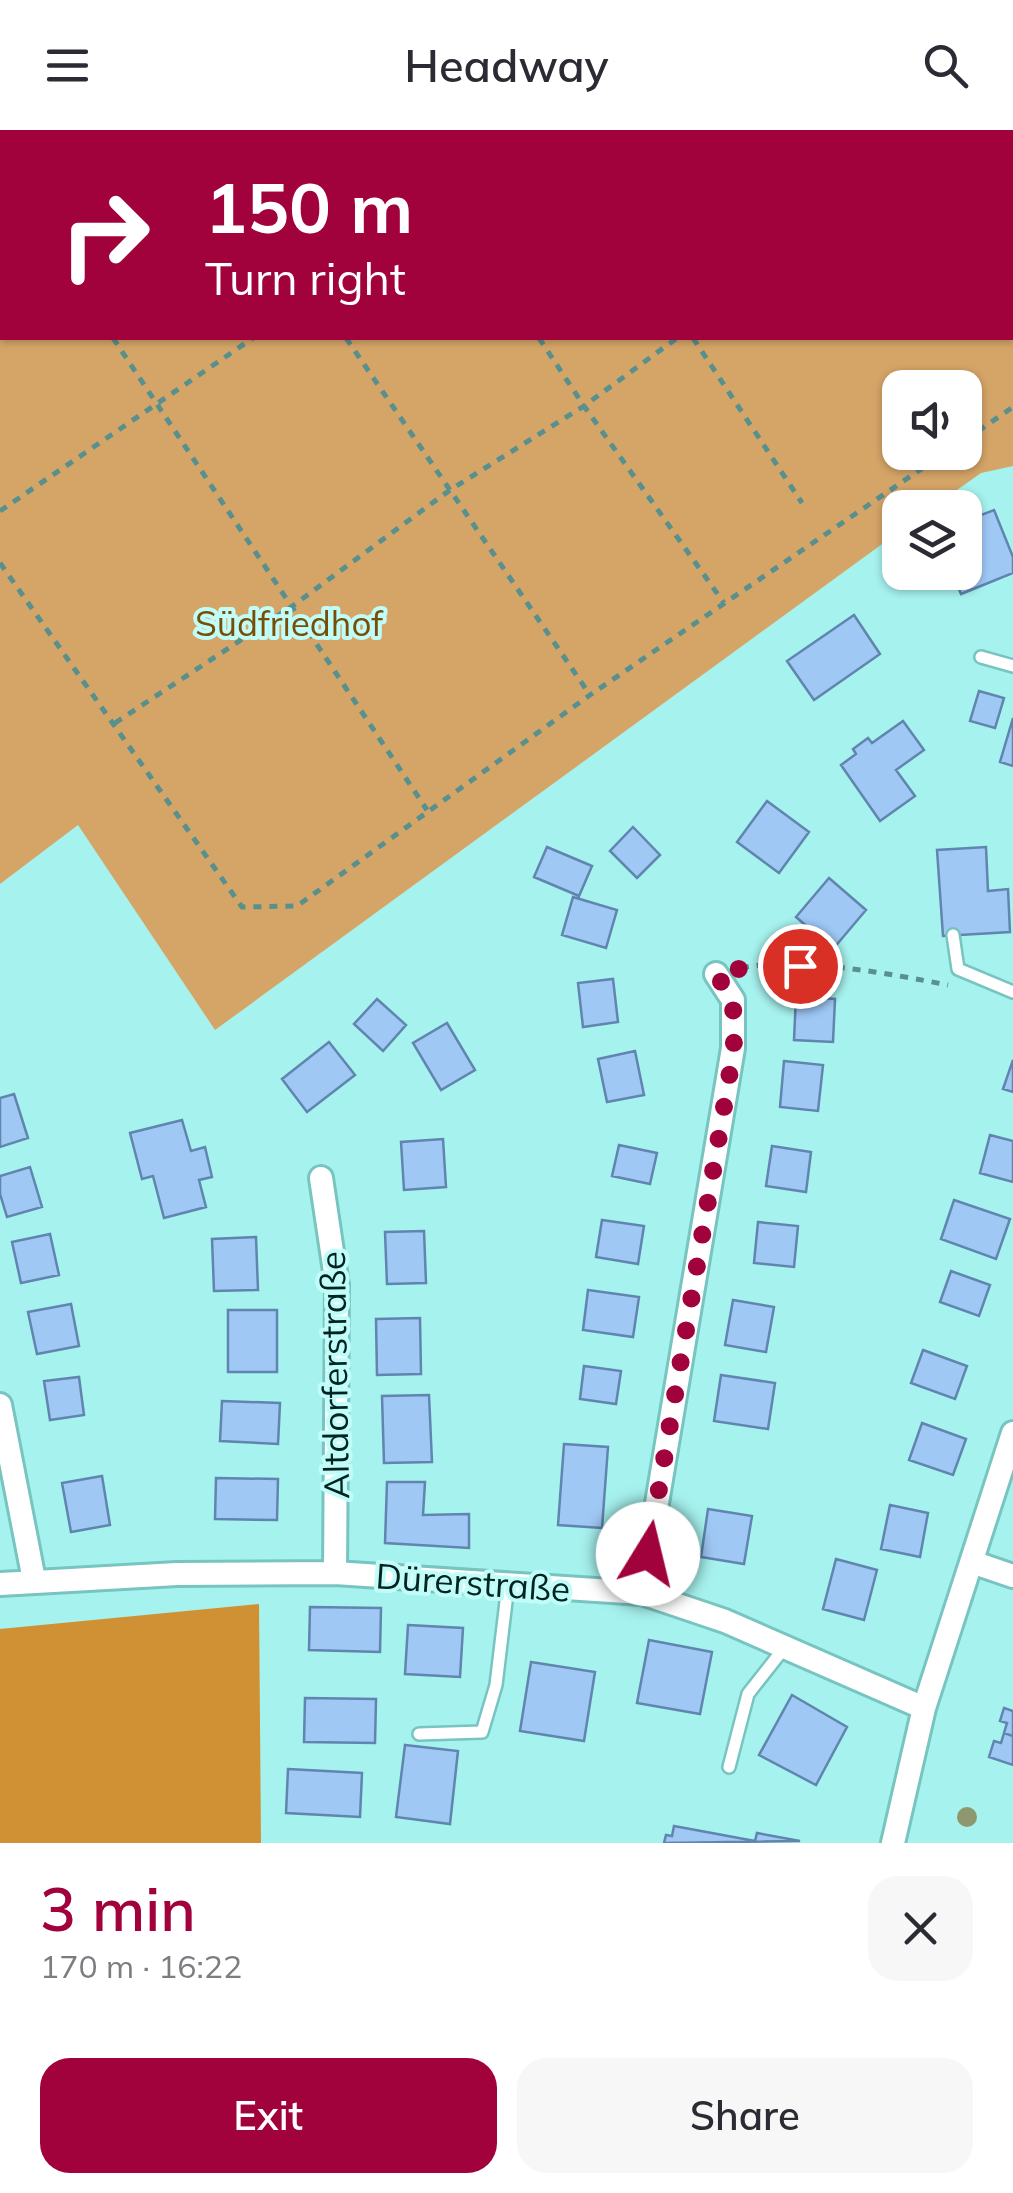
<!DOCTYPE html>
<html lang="en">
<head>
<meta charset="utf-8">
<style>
	:root { --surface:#fff; --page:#f7f7f7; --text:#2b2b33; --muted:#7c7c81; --accent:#a1023b }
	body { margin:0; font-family:Mulish,sans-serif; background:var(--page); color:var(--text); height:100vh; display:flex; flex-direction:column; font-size:38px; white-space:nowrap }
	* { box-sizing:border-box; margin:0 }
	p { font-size:32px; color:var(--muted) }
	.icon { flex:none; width:55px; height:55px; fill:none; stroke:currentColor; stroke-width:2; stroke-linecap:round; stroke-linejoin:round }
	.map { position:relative; height:1713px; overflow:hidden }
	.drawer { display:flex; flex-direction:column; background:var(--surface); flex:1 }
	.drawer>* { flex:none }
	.banner { position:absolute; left:0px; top:0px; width:1015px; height:210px; box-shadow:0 2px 8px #0004; background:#a1023b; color:#fff; overflow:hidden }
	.tools { position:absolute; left:882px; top:240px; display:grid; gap:20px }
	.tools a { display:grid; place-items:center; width:100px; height:100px; border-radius:20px; background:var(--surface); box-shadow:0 2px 8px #0004; font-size:50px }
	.pin { position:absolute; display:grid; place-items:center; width:85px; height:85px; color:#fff; margin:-42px; border:5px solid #fff; border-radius:50%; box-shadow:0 2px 10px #0007 }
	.me { position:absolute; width:110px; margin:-55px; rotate:9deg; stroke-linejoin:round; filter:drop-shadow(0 0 8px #0008) }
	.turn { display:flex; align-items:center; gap:35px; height:210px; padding:0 40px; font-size:45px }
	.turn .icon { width:130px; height:130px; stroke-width:2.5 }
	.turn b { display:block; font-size:70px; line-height:85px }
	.round { display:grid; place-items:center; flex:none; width:105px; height:105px; border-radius:30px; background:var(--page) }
	.overview { display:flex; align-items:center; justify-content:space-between; height:170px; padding:0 40px }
	h1 { font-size:60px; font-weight:600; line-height:75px; color:var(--accent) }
	.cta { display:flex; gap:20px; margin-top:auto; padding:20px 40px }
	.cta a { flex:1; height:115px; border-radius:30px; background:var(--accent); color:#fff; font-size:40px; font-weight:600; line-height:115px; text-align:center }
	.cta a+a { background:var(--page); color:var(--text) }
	header { display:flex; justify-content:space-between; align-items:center; height:130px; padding:0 40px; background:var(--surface); font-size:45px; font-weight:600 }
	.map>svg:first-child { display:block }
	.green { fill:#d5a568; fill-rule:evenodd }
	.forest { fill:#d09034 }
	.building { fill:#9fc8f5; stroke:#6085ae; stroke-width:2.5 }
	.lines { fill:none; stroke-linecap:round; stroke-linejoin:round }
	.service-casing { stroke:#78c4c0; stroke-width:16 }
	.minor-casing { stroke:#78c4c0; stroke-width:28 }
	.path { stroke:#58908d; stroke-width:5; stroke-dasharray:8 8; stroke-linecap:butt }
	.service { stroke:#fff; stroke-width:11 }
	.minor { stroke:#fff; stroke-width:22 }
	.tree { fill:#8d986e }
	.route { stroke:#a1023b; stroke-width:18; stroke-dasharray:0 32.4 }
	.labels { text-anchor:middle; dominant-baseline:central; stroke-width:8; stroke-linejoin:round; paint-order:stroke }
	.park-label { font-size:35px; fill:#784e06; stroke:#c0fdf9 }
	.street-label { font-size:35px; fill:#022322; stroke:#c0fdf9 }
</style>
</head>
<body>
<header><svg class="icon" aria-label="menu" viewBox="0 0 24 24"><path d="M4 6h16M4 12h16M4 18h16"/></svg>Headway<svg class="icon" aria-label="search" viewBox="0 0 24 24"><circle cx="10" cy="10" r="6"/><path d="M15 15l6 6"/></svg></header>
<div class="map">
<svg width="1013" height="1713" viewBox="0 0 1013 1713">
	<rect width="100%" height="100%" fill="#a6f2ee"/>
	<path class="green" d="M0,0h1013v336l-32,7 -48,34 -33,1v23l-685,499 -137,-205 -78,59zM2,2h1010v206h-1010zM900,258h65v64h-65z"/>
	<path class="forest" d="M259,1474l2,239h-261v-214z"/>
	<path class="building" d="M994,380l19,47v16l-52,21 -9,-22h13v-51z
		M854,485l26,39 -66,46 -27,-39z
		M979,561l25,7 -9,30 -25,-7z
		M1013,588v48l-13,-4z
		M903,591l21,29 -28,20 19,26 -35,25 -39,-56 15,-11 -3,-5 15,-11 4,5z
		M767,671l42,31 -30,41 -42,-31z
		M633,697l27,28 -23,23 -27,-27z
		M547,717l45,19 -13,30 -45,-19z
		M986,717l2,44 20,-2 2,43 -67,4 -6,-86z
		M829,748l37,32 -33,39 -37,-32z
		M573,767l44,13 -11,38 -44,-13z
		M613,849l5,43 -35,5 -5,-44z
		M796,866l39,3 -2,43 -39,-2z
		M377,869l29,26 -23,26 -29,-27z
		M447,893l28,47 -34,20 -28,-47z
		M329,912l26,33 -48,37 -25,-33z
		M635,921l9,44 -37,7 -9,-43z
		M1013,930v32l-10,-3z
		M784,931l39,4 -5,46 -38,-4z
		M14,964l14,44 -28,9v-49z
		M182,990l9,31 14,-4 7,30 -13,3 7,27 -42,11 -11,-42 -11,3 -12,-46z
		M990,1005l23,6v41l-33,-9z
		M443,1009l3,48 -42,3 -3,-48z
		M619,1015l38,8 -7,31 -38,-8z
		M772,1016l39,6 -5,40 -40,-6z
		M30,1037l12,40 -35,10 -7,-23v-18z
		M954,1070l56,19 -14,40 -55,-20z
		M602,1090l42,6 -6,38 -42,-7z
		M758,1092l40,4 -4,41 -40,-4z
		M424,1101l2,52 -39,1 -2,-52z
		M50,1104l9,41 -38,8 -9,-41z
		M256,1107l2,53 -44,1 -2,-52z
		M951,1141l39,14 -11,31 -39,-14z
		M588,1160l51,7 -6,40 -50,-7z
		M733,1170l41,7 -8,45 -41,-7z
		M71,1174l8,42 -42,8 -9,-42z
		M228,1180h49v62h-49z
		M420,1188l1,56 -44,1 -1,-56z
		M923,1220l44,16 -12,33 -44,-16z
		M584,1236l37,5 -5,33 -36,-5z
		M721,1245l54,8 -7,46 -54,-8z
		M79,1247l5,38 -34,5 -6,-39z
		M429,1265l3,67 -48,1 -2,-67z
		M222,1271l58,2 -2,41 -58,-3z
		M922,1293l44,16 -13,36 -44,-15z
		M564,1314l44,3 -6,81 -44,-3z
		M102,1346l8,49 -39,7 -9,-49z
		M216,1348l62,1 -1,41 -62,-1z
		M387,1352h38l-2,33 46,-1v34l-84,-5z
		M890,1375l38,8 -8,44 -39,-8z
		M708,1379l44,7 -8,48 -43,-7z
		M836,1429l41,11 -13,50 -41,-11z
		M310,1477l71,1 -1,44 -71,-2z
		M408,1495l55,3 -3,49 -55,-3z
		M649,1510l63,12 -12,62 -63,-11z
		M531,1532l64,10 -11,69 -64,-10z
		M792,1565l55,32 -31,58 -57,-30z
		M305,1568l71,1 -1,44 -71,-1z
		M1004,1578l9,3v25l-9,-3 3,-10 -7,-2z
		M1004,1603l9,3v29l-24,-8 5,-16 7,2z
		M405,1615l53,6 -8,73 -54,-7z
		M288,1639l74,4 -2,44 -74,-4z
		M674,1696l81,15 2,-8 43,8 -136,2 2,-8 6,1z"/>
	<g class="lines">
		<defs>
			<path id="service" d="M981,527l32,9
				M953,805l5,34 55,23
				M419,1604l63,-2 14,-47 12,-100
				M729,1637l19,-73 37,-47"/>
			<path id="minor" d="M321,1048l16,107 -2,288
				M0,1275l34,175
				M972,1432l41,14
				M0,1454l177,-10 158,-1 307,20 83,28 199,87
				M642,1463l91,-545v-48l-17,-26
				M893,1713l31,-135 89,-275"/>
		</defs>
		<use href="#service" class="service-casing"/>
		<use href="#minor" class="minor-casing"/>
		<path class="path" d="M203,0l2,2
			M508,0l1,2
			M980,0l2,2
			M549,2l4,-2
			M840,2l2,-2
			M0,44l2,3
			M1012,47l1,1
			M1012,124h1
			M113,208l314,472
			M346,208l244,357
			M539,208l45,68 140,197
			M693,208l109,165
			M965,310l48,-33
			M0,381l253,-173
			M0,433l242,344 55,-1 293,-211 356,-243
			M115,593l179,-118 156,-115 134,-84 93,-68
			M741,838c56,-12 150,6 207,17"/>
		<use href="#service" class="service"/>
		<use href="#minor" class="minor"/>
	</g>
	<circle class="tree" cx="967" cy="1687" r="10"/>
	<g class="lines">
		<path class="route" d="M648,1424l86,-506 -1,-48 -17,-26 45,-10 39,2"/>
	</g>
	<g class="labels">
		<g class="park-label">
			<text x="289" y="493">Südfriedhof</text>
		</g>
		<g class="street-label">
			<text transform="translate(334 1245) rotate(-91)">Altdorferstraße</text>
			<text transform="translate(473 1452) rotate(4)">Dürerstraße</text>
		</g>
	</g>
</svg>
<div class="tools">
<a><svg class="icon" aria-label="sound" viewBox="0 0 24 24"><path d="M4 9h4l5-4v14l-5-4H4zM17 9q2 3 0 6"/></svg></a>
<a><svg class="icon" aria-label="layers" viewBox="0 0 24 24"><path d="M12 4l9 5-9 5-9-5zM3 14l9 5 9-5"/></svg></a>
</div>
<div class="pin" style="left:800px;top:836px;background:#d93025"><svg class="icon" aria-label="arrive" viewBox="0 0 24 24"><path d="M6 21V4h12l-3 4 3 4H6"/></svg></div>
<svg class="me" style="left:648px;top:1424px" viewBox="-20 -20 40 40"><circle r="19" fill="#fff"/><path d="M0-13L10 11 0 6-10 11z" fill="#a1023b"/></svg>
<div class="banner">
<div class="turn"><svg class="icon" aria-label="right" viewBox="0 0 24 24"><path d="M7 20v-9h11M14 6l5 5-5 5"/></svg><div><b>150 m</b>Turn right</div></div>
</div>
</div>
<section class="drawer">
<div class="overview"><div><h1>3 min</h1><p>170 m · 16:22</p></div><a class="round"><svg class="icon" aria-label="close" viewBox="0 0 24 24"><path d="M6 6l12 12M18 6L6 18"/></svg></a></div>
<div class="cta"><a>Exit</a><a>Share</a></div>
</section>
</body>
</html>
